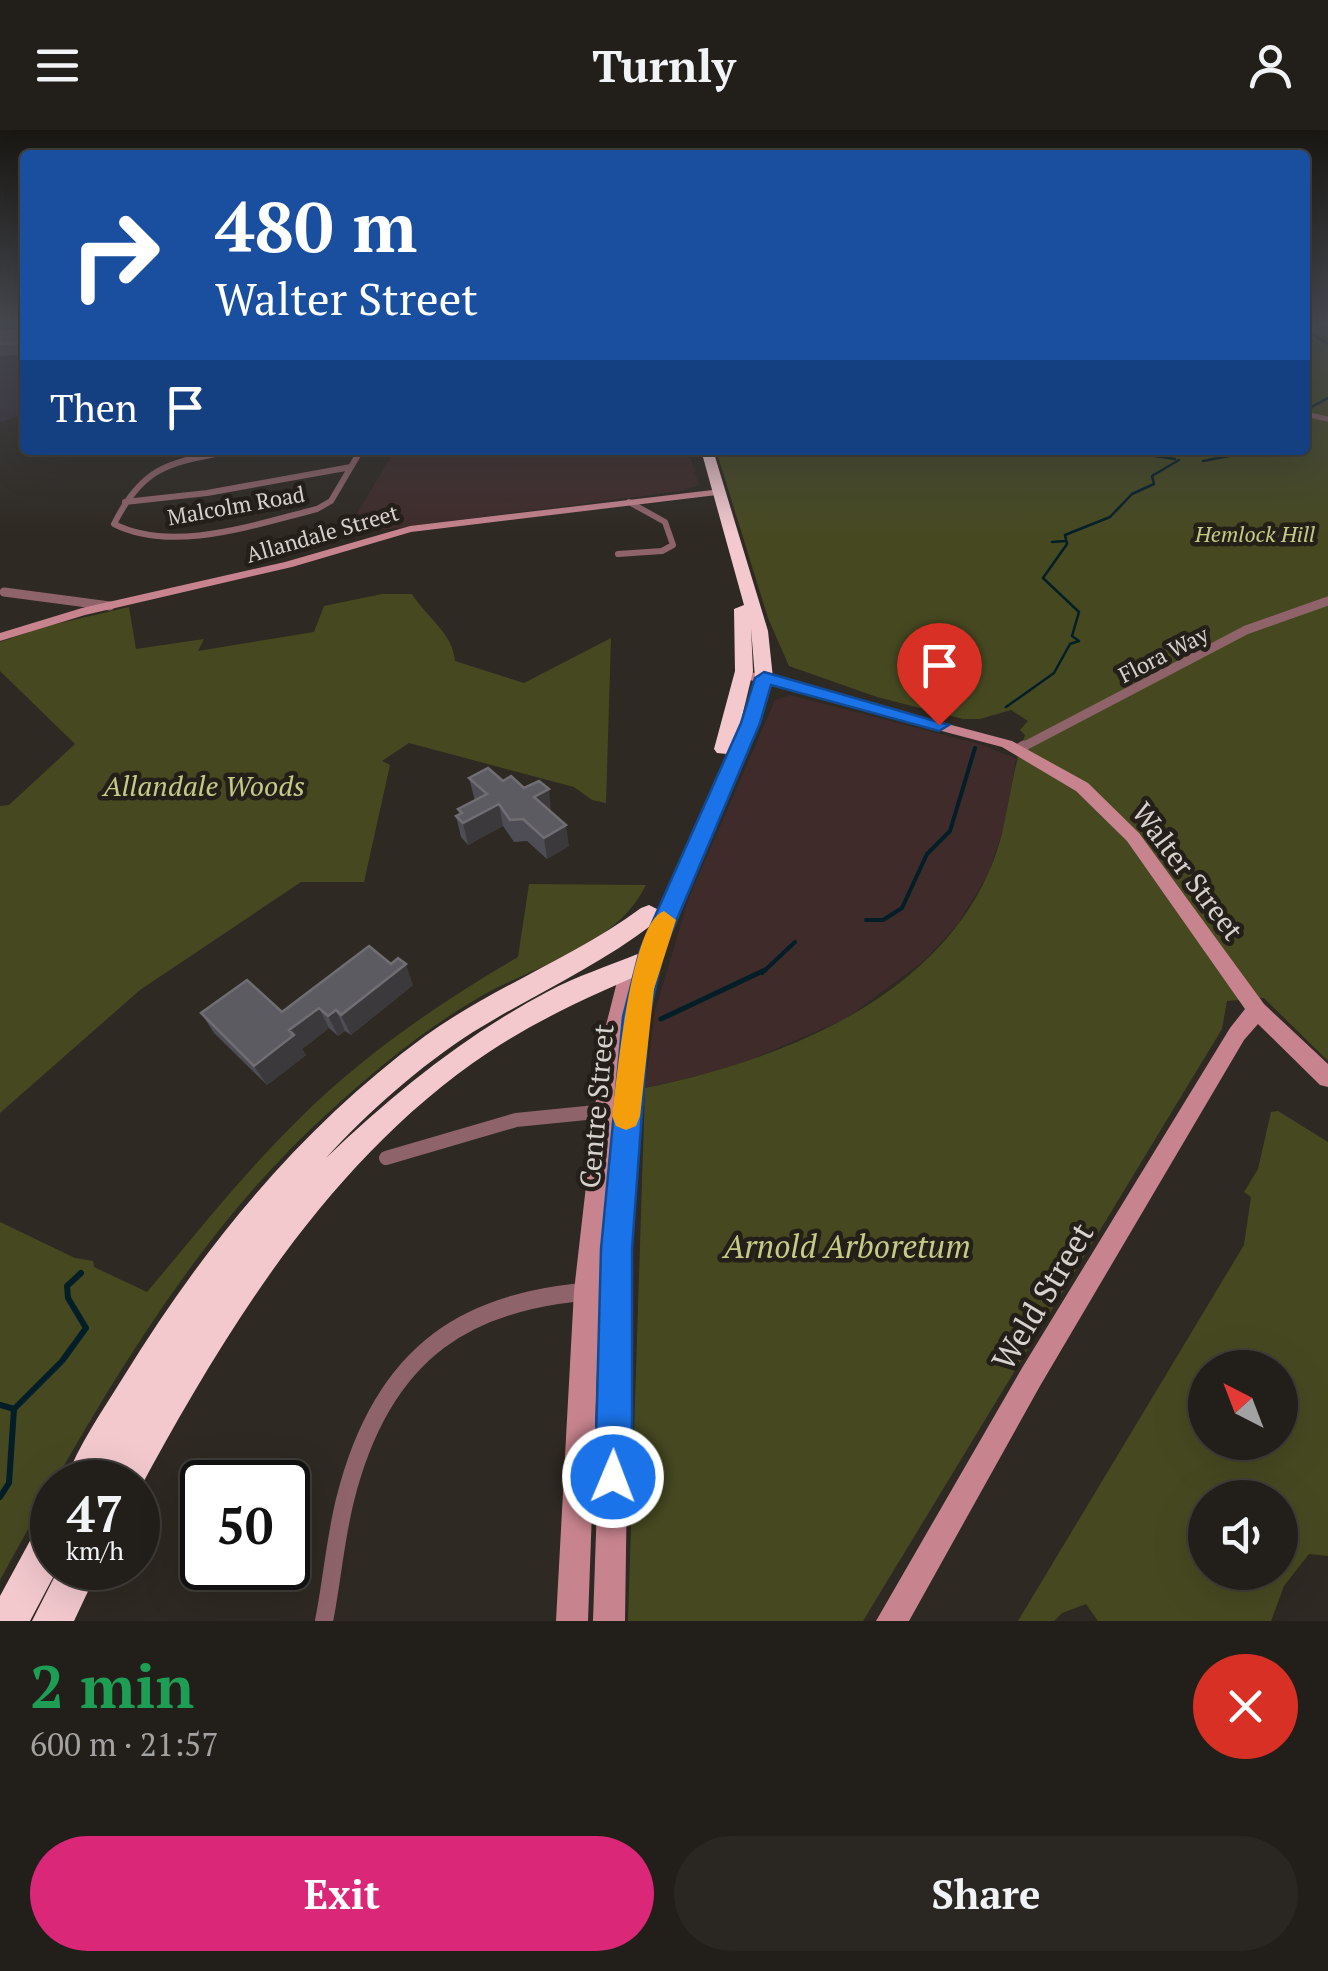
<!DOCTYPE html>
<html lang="en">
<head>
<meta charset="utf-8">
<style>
	:root { --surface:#221f1a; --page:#2a2723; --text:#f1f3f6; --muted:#a2a2a2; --line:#3f3d39; --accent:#db2777 }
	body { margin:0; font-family:"PT Serif",serif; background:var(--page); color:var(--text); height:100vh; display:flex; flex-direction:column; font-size:38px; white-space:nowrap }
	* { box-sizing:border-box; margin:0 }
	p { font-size:32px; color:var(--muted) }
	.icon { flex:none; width:55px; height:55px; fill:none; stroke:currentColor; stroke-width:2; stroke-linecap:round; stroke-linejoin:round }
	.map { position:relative; height:1491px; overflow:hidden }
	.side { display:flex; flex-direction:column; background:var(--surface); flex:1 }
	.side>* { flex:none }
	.guide { position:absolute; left:20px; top:20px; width:1290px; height:305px; border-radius:10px; box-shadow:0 10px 40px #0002,0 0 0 2px var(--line); background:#1a4fa0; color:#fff; overflow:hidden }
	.needle { width:65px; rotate:318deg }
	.fabs { position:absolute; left:1188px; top:1220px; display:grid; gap:20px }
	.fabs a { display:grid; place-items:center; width:110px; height:110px; border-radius:50%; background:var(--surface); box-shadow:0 10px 40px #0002,0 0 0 2px var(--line); font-size:50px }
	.speed { position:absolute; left:30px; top:1330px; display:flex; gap:20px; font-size:50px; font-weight:700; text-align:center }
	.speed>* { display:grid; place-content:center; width:130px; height:130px; border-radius:50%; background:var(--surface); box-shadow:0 10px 40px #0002,0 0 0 2px var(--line); line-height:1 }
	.speed small { font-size:25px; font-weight:400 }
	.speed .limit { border:5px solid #111; border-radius:15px; background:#fff; color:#111 }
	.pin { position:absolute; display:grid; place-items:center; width:85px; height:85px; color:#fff; margin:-102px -42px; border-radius:50% 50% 50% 0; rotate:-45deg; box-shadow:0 0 10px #0007 }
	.pin .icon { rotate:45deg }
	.me { position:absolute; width:110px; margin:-55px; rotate:1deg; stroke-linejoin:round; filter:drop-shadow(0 0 8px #0008) }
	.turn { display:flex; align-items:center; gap:35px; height:210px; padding:0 30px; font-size:45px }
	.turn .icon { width:130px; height:130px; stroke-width:2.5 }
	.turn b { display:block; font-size:70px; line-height:85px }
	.then { display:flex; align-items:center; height:95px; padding:0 30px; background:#0003; gap:20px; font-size:38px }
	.round { display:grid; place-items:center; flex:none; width:105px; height:105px; border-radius:52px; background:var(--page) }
	.summary { display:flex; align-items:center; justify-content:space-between; height:170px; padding:0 30px }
	h1 { font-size:60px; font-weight:700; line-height:75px; color:#1e9e55 }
	.cta { display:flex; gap:20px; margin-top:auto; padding:20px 30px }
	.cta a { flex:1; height:115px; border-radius:60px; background:var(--accent); color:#fff; font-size:40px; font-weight:700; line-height:115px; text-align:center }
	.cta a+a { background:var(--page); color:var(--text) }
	header { display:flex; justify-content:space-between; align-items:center; height:130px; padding:0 30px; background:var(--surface); font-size:45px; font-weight:700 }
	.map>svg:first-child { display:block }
	.education { fill:#372d3b }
	.medical { fill:#3f2b2a }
	.green { fill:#464920; fill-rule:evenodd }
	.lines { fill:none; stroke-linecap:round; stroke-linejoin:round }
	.stream-far3 { stroke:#041e28; stroke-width:2.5 }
	.stream-far2 { stroke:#041e28; stroke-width:4 }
	.stream-far1 { stroke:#041e28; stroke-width:5 }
	.stream { stroke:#041e28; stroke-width:6 }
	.street-far5 { stroke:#8e646a; stroke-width:5 }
	.street-far4 { stroke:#8e646a; stroke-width:6 }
	.street-far3 { stroke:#8e646a; stroke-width:9 }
	.street-far2 { stroke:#8e646a; stroke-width:11 }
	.street-far1 { stroke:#8e646a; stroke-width:14 }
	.street { stroke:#8e646a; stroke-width:18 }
	.secondary { fill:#c7848e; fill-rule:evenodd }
	.highway { fill:#f3c9ce; fill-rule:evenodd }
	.wall { fill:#4e4d55 }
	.shaded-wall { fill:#3b393b }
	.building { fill:#5d5b62; stroke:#706e73; stroke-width:2.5 }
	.route { fill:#1a73e8; stroke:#114b97; stroke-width:2.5 }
	.slow { fill:#f59e0b }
	.labels { text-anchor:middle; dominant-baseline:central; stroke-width:9; stroke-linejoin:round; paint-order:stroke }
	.far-street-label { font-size:22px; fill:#d6d2ce; stroke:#241f19 }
	.far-park-label { font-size:22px; font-style:italic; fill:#c5cb85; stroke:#241f19 }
	.park-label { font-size:28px; font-style:italic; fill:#c5cb85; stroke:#241f19 }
	.street-label { font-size:28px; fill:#d6d2ce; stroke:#241f19 }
	.near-park-label { font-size:32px; font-style:italic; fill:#c5cb85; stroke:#241f19 }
	.near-street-label { font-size:32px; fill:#d6d2ce; stroke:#241f19 }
</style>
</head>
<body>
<header><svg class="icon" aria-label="menu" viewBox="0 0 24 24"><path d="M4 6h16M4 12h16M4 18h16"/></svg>Turnly<svg class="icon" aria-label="person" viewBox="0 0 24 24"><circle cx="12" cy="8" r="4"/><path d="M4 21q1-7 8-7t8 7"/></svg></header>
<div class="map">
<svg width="1328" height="1491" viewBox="0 0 1328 1491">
	<rect width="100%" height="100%" fill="#2e2922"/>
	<path class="education" d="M0,195h25v89l-25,8z"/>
	<path class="medical" d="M395,320h293l11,35 -18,6 -337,44z
		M790,565l193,50 33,14 -11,65 -17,51 -31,50 -32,35 -80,59 -111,48 -89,21 10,-77 34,-114 86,-197z"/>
	<path class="green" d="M1305,195h13l10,9v727l-64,-63 -37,3 -5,28 -359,592h-235l17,-533c130,-27 284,-84 343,-214 21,-44 20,-94 37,-139l-5,-5 8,-9 -17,-11 -31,9h-17l-86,-22 -88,-31 -21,-48 -52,-168h589z
		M382,464h30c14,23 41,39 43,67l69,22 87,-45 -5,165 -14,-3 -18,-13 -165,-44 -27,18 8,4 -26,117h-63l-161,108 -140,123v-307l9,-1 66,-61 -75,-73v-29l47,-16 82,-19 7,42 68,-10 -6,12 116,-19 10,-26z
		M529,754l117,1c-31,64 -116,81 -173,116 -52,31 -99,70 -144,111 -142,128 -239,305 -329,468v-358l75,36 18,3 1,6 53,25c49,-58 97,-119 151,-172 64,-64 142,-118 220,-163z
		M1278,981l50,31v414l-19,-2 -25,32 -13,35h-173l-12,-17 -24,9 -8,8h-36l226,-376 7,-48 -7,-5 14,-23 13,-57zM1205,1238h75v74h-75zM1205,1368h75v74h-75z"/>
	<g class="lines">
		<path class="stream-far3" d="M1305,199l23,15
			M1306,280l22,-12
			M1096,320h9
			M1117,320l58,9
			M1203,331l57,-11
			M1052,412l13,-1
			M1006,577l48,-34 16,-29 9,-3 -7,-5 7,-24 -36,-34 24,-34 -2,-9 45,-18 22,-23 22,-10 -2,-8 27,-16"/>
		<path class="stream-far2" d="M866,790h17l19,-12 25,-54 23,-23 25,-83
			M762,843l33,-31"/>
		<path class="stream-far1" d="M661,889l104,-49"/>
		<path class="stream" d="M0,1275l14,4
			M14,1279l48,-48 24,-33 -18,-30 -1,-12 14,-13
			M0,1367l9,-14 5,-74"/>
		<path class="street-far5" d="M1305,284l23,5"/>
		<path class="street-far4" d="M235,320c-62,13 -90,12 -121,74 59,30 142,0 203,-15l14,-8 30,-51
			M125,372l82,-9 144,-26
			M618,424l44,-3 11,-6 -8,-23 -36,-20"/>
		<path class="street-far3" d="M4,462l106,14
			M1019,619l227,-119 82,-29"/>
		<path class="street-far2" d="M1019,619l5,-3"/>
		<path class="street-far1" d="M386,1028l130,-38 90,-9"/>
		<path class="street" d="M324,1491c8,-40 11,-81 21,-121 37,-149 123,-206 271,-210"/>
		<path class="secondary" d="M721,359l4,1v4l-314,38 -119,35 -207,48 -85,26v-8l82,-25 203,-46 125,-36z
			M751,542l261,69 76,42 51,50 125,171 64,60v23l-8,-2 -62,-61 -14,16 -204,346 -131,235h-33l146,-253 208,-340 15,-19 -118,-168 -51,-50 -74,-44 -256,-68 -2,-3z
			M649,822l7,3 3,5 -18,93 -10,153 -6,415h-32l14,-410 -7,80 -12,330h-32l18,-330 29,-254 19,-75 7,-3 7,3 2,4 4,-11z"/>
		<path class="highway" d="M701,320h12l55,181 5,47 -14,45 -101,244c-59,25 -116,50 -169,85 -159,106 -263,277 -351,440v-10h-33l4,-11 -6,11h-38c13,-37 38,-72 59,-106 80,-130 177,-249 301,-340 68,-49 148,-78 216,-128l8,-3 10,5 68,-156 -10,-1 -3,-4 21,-78 -1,-62 10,-4zM751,498l4,50 -15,47 13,-54zM653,794l-13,29c-31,13 -64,23 -93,39 -83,44 -153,101 -221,166 43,-47 94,-92 147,-126 60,-37 124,-65 180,-108z
			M52,1391v47h6l-28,53h-30v-25l38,-70z
			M59,1438h40l-25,53h-42z"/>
	</g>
	<path class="wall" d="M0,201h25v23l-25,2z
		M469,648l34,3 48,30 18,35 -22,13 -20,-18 -13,1 -11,-16 -35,19 -7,-8 -5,-21 3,-2 -1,-5 17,-8z
		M413,855l-62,50 -6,-4 -7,5 -9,-8 -27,21 4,6 -39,30 -53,-52 -13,-20 81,-1z"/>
	<path class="shaded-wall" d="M549,659l2,22 -14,7 -3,-21z
		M499,674l4,22 -35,19 -5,-22z
		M566,695l3,21 -22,13 -3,-21z
		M406,834l7,21 -62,50 -10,-20z
		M319,878l10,20 -27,21 4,6 -39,30 -13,-19 35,-36z
		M336,880l9,21 -7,5 -10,-20z"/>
	<path class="building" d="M0,201h25v12l-25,1z
		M488,638l15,13 8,-5 13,12 15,-7 10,8 -15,8 32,28 -22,13 -21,-19 -13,1 -11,-16 -36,19 -7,-7 6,-3 -4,-4 29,-15 -18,-16z
		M369,816l22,18 7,-6 8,6 -65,51 -5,-5 -8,6 -9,-8 -30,22 5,5 -40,31 -53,-53 46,-33 35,32z"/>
	<linearGradient id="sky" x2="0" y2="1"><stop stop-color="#191713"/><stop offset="0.48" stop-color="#46494f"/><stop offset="1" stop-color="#46494f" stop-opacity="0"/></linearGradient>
	<rect width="1328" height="404" fill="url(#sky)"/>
	<path class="route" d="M764,542l185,53 -10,6 -168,-46 -11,38 -96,227 -15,67 -17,232v228l-6,13 -13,6 -13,-6 -5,-13 6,-228 22,-232 17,-67 101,-227 14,-45z"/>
	<path class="slow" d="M664,781l12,9 -22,69 -14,127 -4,10 -10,4 -10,-4 -4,-10c5,-35 18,-194 52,-205z"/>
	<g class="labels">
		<g class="far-street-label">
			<text transform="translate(236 375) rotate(-10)">Malcolm Road</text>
			<text transform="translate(322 403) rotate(-16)">Allandale Street</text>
			<text transform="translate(1163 524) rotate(-27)">Flora Way</text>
		</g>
		<g class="far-park-label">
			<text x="1255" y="403">Hemlock Hill</text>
		</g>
		<g class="park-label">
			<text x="204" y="655">Allandale Woods</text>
		</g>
		<g class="street-label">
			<text transform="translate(1188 741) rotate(53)">Walter Street</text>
			<text transform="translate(596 976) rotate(-85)">Centre Street</text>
		</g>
		<g class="near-park-label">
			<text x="847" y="1116">Arnold Arboretum</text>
		</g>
		<g class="near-street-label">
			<text transform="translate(1042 1166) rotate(-59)">Weld Street</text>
		</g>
	</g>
</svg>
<div class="fabs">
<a><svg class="needle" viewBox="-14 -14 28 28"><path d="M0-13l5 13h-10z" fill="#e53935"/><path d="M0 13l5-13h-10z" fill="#a2a2a2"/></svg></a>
<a><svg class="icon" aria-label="sound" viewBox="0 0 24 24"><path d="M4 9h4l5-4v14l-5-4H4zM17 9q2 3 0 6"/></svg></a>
</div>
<div class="speed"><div>47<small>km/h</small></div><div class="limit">50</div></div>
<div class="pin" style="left:939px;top:595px;background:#d93025"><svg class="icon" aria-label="arrive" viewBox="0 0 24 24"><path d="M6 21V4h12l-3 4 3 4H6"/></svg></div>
<svg class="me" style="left:613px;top:1347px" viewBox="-20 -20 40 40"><circle r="17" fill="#1a73e8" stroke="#fff" stroke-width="3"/><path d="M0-11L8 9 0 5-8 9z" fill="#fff"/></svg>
<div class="guide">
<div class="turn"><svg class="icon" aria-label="right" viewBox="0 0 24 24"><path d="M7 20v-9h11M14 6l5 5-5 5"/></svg><div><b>480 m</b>Walter Street</div></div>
<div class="then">Then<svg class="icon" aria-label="arrive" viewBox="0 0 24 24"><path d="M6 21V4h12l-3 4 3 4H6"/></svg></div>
</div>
</div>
<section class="side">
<div class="summary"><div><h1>2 min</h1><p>600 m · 21:57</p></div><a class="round" style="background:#d93025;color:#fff"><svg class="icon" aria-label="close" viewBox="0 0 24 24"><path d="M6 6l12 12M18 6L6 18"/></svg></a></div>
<div class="cta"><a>Exit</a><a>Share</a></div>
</section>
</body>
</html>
